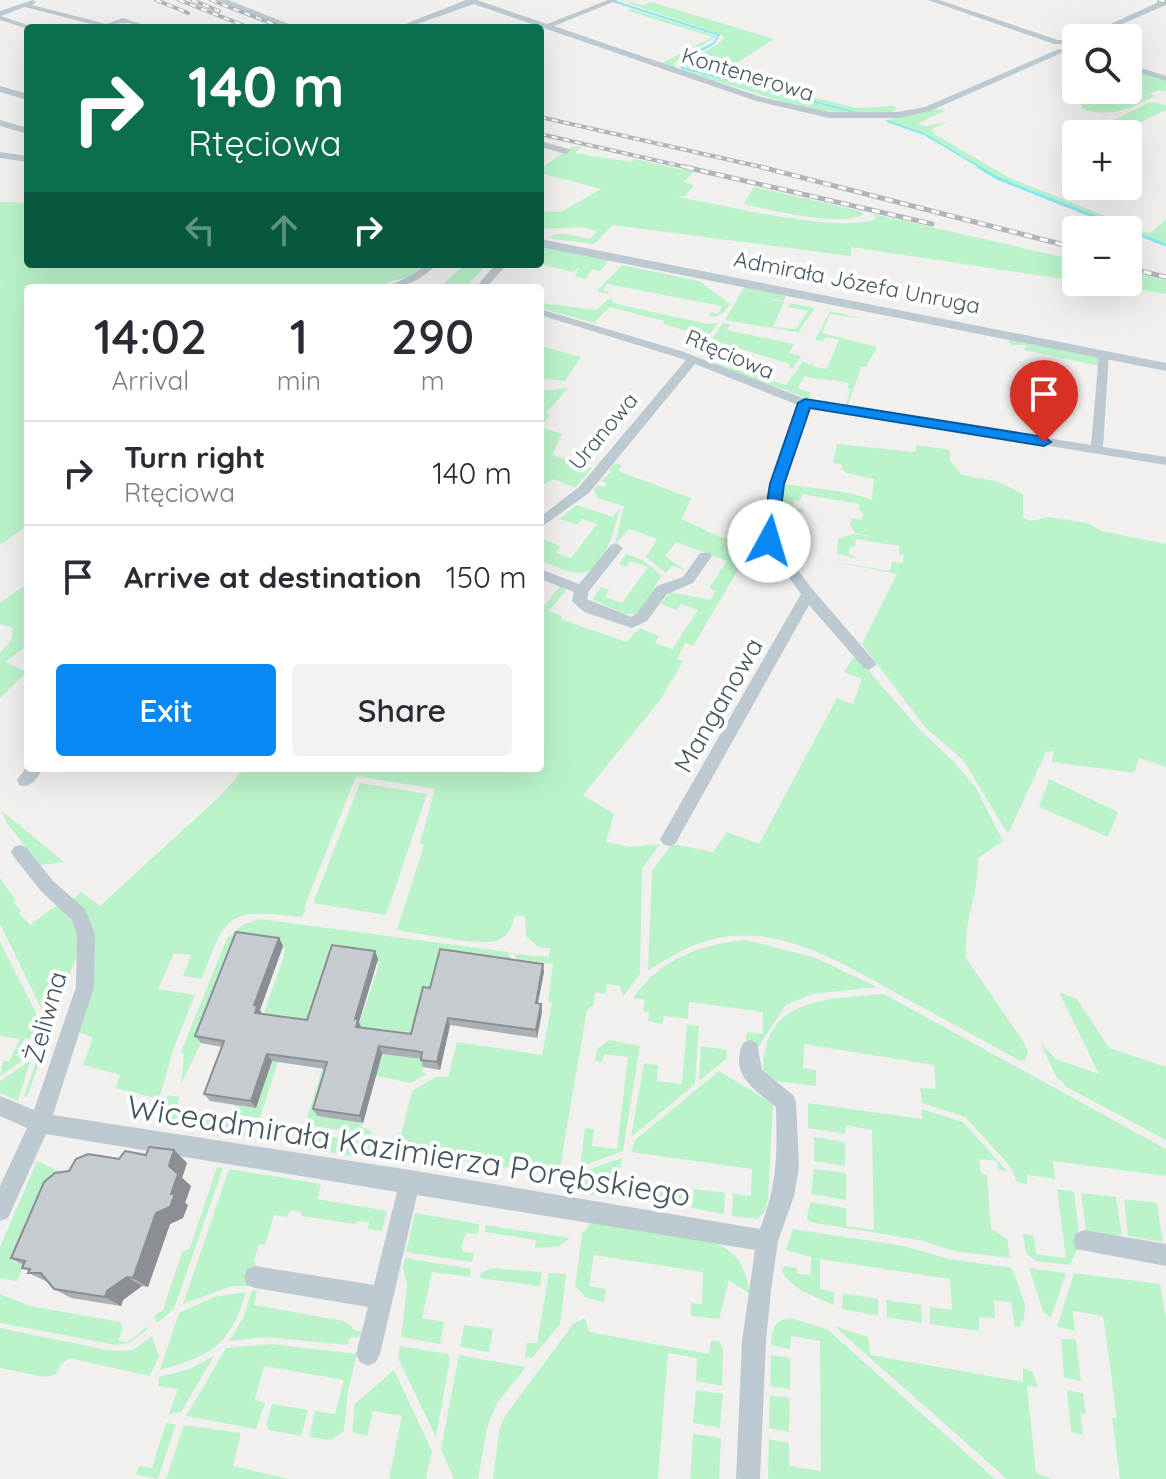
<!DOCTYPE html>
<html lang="en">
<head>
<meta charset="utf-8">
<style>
	:root { --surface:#fff; --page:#f2f2f3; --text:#2b2b33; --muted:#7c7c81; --line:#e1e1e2; --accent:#0888f3 }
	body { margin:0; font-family:Quicksand,sans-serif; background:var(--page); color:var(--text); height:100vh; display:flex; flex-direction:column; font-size:30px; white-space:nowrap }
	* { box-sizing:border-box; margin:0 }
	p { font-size:26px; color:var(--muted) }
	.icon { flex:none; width:44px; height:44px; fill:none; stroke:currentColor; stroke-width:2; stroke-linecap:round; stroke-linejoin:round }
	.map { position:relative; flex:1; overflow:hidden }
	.details { position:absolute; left:24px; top:284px; width:520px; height:488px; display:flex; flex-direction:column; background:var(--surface); border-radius:8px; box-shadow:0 8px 32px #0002 }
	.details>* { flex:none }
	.hud { position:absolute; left:24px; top:24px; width:520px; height:244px; border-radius:8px; box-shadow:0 8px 32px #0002; background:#0b6e4f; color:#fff; overflow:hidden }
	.fabs { position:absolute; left:1062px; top:24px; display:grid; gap:16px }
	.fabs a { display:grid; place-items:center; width:80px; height:80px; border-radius:8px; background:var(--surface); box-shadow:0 8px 32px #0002; font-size:40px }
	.pin { position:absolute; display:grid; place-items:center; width:68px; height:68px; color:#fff; margin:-82px -34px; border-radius:50% 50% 50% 0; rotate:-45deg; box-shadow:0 0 8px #0007 }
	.pin .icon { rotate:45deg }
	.me { position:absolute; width:88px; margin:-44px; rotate:6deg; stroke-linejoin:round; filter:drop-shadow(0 0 6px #0008) }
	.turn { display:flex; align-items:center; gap:28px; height:168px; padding:0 32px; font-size:36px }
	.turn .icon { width:104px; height:104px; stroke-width:2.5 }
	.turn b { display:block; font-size:56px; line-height:68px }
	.lanes { display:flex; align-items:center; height:76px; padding:0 32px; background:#0003; justify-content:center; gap:40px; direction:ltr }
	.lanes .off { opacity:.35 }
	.eta { display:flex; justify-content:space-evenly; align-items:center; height:136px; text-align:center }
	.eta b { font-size:48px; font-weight:600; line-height:56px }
	.primary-button { display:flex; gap:16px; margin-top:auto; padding:16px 32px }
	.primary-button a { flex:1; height:92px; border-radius:8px; background:var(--accent); color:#fff; font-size:32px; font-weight:600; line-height:92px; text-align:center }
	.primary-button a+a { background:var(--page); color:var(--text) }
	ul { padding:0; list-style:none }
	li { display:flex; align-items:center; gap:24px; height:104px; padding:0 32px; border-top:2px solid var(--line) }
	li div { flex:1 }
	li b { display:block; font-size:30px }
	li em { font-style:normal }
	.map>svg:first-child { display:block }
	.green { fill:#baf3ca }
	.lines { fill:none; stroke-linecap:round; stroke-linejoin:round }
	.stream-far1 { stroke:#83e9f4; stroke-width:2 }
	.stream { stroke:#83e9f4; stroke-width:3 }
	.minor { fill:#bcc9d0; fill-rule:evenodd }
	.tertiary { fill:#bcc9d0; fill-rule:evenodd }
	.rail-far1-casing { stroke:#b1b5ba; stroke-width:4 }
	.rail-casing { stroke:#b1b5ba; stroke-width:5 }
	.rail-far1 { stroke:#fff; stroke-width:2; stroke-dasharray:6; stroke-linecap:butt }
	.rail { stroke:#fff; stroke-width:3; stroke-dasharray:8; stroke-linecap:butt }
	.wall { fill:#aaafb3 }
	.shaded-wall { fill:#8b8e92 }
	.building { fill:#c6cbd0; stroke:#8b8e92; stroke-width:2 }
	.route { fill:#0888f3; stroke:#05589e; stroke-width:2 }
	.labels { text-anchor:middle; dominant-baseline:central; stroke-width:8; stroke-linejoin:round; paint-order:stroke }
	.far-street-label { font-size:22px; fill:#45555f; stroke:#fff }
	.street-label { font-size:26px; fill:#45555f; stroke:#fff }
	.near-street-label { font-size:32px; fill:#45555f; stroke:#fff }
</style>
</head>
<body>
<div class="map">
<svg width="1166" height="1479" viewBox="0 0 1166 1479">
	<rect width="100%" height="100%" fill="#f2efef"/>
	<path class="green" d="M619,0l25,5 7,-3 123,37 -53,34 135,35 38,-2 2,2 -3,4 -28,2 -178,-46 -4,-4c13,-11 30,-13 41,-26l-4,-4z
		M632,9l85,27 -43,27 2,5 181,46 -50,-5 -147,-45 53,-27 -85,-26z
		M1128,68l38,12v12l-6,-2 -10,3 5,3c-26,13 -45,23 -74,12l2,-2 -4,-2 3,-2 -5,-2 9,-5 -10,-3 4,-2h48z
		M1150,102l16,3v5l-25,12 -27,-2z
		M935,109l11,1 -29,14 10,2 22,-5 -17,8 2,5 74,43 137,55 6,1 15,-14v25l-166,-66 -69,-41 -43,-17z
		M573,146l9,1 -8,6 57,9 4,-3 59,13 -11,10 11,3 -9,11 -7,1c49,8 154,37 198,22l-3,-5 203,46v21l-225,-34v9l-238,-31 -19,19 -41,-5 -4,-2 12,-4 29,6 7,-8 -14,-4 -43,2v-18l21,1 40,-23 -61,-16v-4z
		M754,187l106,24 4,3c-24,14 -92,-4 -120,-10z
		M0,202l28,1v61h394l-11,13 -21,4 -9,7h-353v237l-28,20z
		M540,247l69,13 -9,11 -8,-2 -7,10 -10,-3 4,-9 -6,5 -33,-8z
		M466,264h21l-22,24h-38l1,-4 11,3z
		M622,265l77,16 31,23c-6,9 -10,14 -22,12l3,-4 8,2 3,-8 -115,-22 -4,6 6,2 -1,2 -11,-3z
		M1128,271l38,9v14l-81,-12h43z
		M745,286l41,10 -2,5 -24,-5 24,6 -11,25 23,2 12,-18 -20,-4 2,-4 25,5 -16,23 2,2 -76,-13z
		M608,299l5,1 -1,3 95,21 11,-1 -20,27 -6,-1 10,-14 -39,-11 1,-3 -54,-14 -15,14 3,3 -58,-16v-5l57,7z
		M830,311l34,8 -34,-5 -8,19 55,14 -11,20h-5l-13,39h-3l6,-17 -4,-1 1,-5c-14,-4 -27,-2 -43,-7l-8,12 15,5 -4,6 -31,-12 -3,3 -71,-31 83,26 17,-24 7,4 4,-4 -2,5 15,3 12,-29 -13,-3 -3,4 -8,-1z
		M723,323l7,2 -3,5 67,14 -5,9 12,3 -9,13 -4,-2 2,-3 -10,-3 -61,-19 -6,7 7,4 -13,-6z
		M1009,338l88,18 4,4 -1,6 -76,-16 2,-5h-16z
		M540,346l41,11 -16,24 -25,-3z
		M568,388l-22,25 4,2 -10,12 22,7 -10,21 40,13 -17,20 -21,-9 -14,7v-95z
		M837,444l78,8 2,-7 33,5v10l12,15 34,6 27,13v23l6,4 21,-4 37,6 15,8 64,13v223l-27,-9 -5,15 -82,-11 2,-11 -8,1 -38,82 -45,-74 -38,-33 -63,-83 35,-70 -67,-13 60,10 2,-9 11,1 1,-8 -5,-1v-8l-43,-7 -1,8 -5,-1 -1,8 11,5 -23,-5 1,-15 15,-5 21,3 -19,-4 -5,-9 1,-6 11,2 1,-8 -4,-1v-7l-57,-10 -2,7 -5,-1 -2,8 11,2 -1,3 -23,-6 5,-23c24,4 68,7 87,16l2,-21 -28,-6 -4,-4v-4l-9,-2z
		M615,463l7,2 -4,6 73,27 -9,21 38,18 34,6 -61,103 -8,-3 -8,16 6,2 -22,38 -78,96 31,19 -8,28 24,5 30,-3 -18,25 -2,105 -17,23 -3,-11 -13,-2 -2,10 -10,-2 -1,12 -7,6 -28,163 -7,2 -146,-24 2,-11 -8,-1 12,-48 24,-14h12l9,-35 85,13 10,-52 -4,-2 5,-37 -35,-4 -4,-6 35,3 1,-9 -12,-1 -12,-11 -1,-20 -10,-1c-3,11 -5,20 -17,25 -16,7 -80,-7 -101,-10l27,-85 -4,-2 15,-54 -79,-13 -52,132 3,1 -6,8c-71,-8 -75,-6 -99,62l-19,-3 8,-21 -17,-2 -16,36 37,6 -21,52 -15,52 -43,-11 4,-13 -37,-10 10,-27 -13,-6 5,-18 -4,-108 -8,-7 8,-7 19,14 121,-111 24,-27h295v-164l5,1 15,-19 6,4 -17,21 13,5 -1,3 65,23 14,-14 19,8 -4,7 17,6 26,-39 -17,-6 -5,6 -15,-6 9,-12 40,8 6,-9 -7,-3 18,-27 -51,-19 -11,14 20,14 -13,-4 -6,7 -20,-16 11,-18 -28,-10 -14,15 9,-38 -27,-8 -3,-9 4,-4 6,2 3,-3 -6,-3 10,-9 -2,-2z
		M576,505l37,12 7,-9c-5,19 -16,68 -43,65 -12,-1 -26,-9 -37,-13v-22l20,8 -4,7 15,5 26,-34 -15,-5 -5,6 -17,-6z
		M626,554l17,6 19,16 -8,11 2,3 -16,22 -14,3 -34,-16 9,-12 8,3 -4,7 17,6 26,-36 -17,-6 -5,6 -7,-3z
		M28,583v62l-23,17 22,10 -27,26v-45l12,-14 1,-11 -13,-4v-21z
		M855,655l66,76 32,30 23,27 27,53 -25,17c1,34 -15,66 -12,100l57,83 5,12 -3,7 -5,1c-37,-21 -75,-41 -113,-62 -52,-28 -113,-69 -176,-63 -32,3 -57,18 -83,35l4,-100 20,-27 41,8 14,-20 32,12 78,-146 16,6 9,-25 -18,-7z
		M1049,779l69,33 -10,25 -69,-30z
		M360,783l67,11 -41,121 -73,-12z
		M2,811l62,51 -24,3 -34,-43z
		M0,878l16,23 -2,2 7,8 -2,2 11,12 24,-18 9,-2 17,19 -3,30 -50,143 -3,-1 21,-59 -3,-27 -42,-86z
		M260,919l248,33 4,10 -99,79 -57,-7 24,-73 -72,63 -46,-6 22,-62 1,-8 -2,-1 -82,96 -20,41 3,-30 -3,-2 46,-114 15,-13z
		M747,940l69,18 61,29 -65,7 -26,11 -27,41h-14l2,-14 16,2v-22l-74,-10 -1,17 -24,-3 -1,8 -15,-3 1,-9 -6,-1 2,-11 -12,-2c26,-38 69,-55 114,-58z
		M0,942l36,71 3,27 -14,-2 -9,18 10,2 -26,18 3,-15h6l11,-22 -20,-3z
		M1059,992l18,7 32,49 57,19v73l-98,-52 -12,-12 -16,-34 16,17 43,15z
		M884,994l282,155v27l-113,-15 2,18 -28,-4v9l-10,-2 -6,-15 -46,-50 -43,-14 -2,-15 16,1 -2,-24 -130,-21 -1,24 13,2v16l-39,-5 -14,-8c-1,-76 63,-74 121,-79z
		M687,1025l12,1 -4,58 -64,53 13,-74 14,2 -1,16 25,3z
		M609,1040l31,6 -17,105 -43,16 5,-39 9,1 -2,17 25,3 11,-92 -24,-3 -2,8 -7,-1 2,-12z
		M701,1046l26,4 -1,9 -27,22z
		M276,1049h6l-22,69 -28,-4 3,-9 21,3z
		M382,1054l43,6 -3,12 5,2 -16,9 -35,-7z
		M326,1056l9,1 -18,59 46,7 -1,5 8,2 2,5 -67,-10z
		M30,1061l-12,40 -18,-8v-12z
		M719,1071l54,33 -5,95 -4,14 -7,6 -25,-3 1,-22 18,2 1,-27 -121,-17 4,-12z
		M168,1095l11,2 -2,9 4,8 77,12 -4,12 -91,-14 -1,-12z
		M808,1103l114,16v-10l41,13 44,49 -9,-1 -1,-9 -18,-2 2,14 6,2 4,53 16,11 3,19 -56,-7 -35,-11 -109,-18 -3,-5 3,-15 36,6v18l28,4 -2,-100 -26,-5 -1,9 -37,-6z
		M303,1133l71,10 -1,6 -10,8 -65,-9z
		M814,1137l31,5v24l-31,-5z
		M622,1158l-4,29 -8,11 -28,-5 -4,-4 1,-16z
		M37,1161l26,12 -46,108 -17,-3v-31z
		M217,1167l6,1 -49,141 -17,14 -3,-7 9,-6 19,-58 8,-4z
		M229,1169l92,15 -4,15 70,12 -5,20 -14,-2 1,-7 -12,-1 -2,3 -54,-8 1,-4 -12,-2 -3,7 -13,-2 -9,30 -6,-1 -5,17 3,7 -7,18h-18l-49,18z
		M814,1169l32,4v27l-35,-6z
		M654,1183l32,5 -3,19 -32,-5z
		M694,1189l31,4 -1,21 -32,-6z
		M1057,1189l17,3 6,50 -10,23 -34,-4 -10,-8 -3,-19 11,1 2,19 30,4z
		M1081,1193l35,4 6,39 -36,-5z
		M1124,1199l33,4 6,39 -35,-6z
		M415,1213l64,11 -1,10 -12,-1 -5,14 2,5 11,1 -2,9 -66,-10z
		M591,1223l127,21c22,11 28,26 32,50l-21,-14 -10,39 -28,-3v-13l11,1 1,-32 -109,-17 -5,31 17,3 -2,13 -17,-4 -12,-12 7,-52z
		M486,1225l84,13 -12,9 -23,1 1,-8 -51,-8z
		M793,1229l111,17 45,13 63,9 13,36 -1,17h-3v6h-6l-4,-25 -17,-2 1,18 -16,-1v14l-49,-7v-17l22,3 -2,-31 -130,-20v30l14,3v13c-18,-8 -43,-16 -52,-33l2,-6 13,2v6l14,1v-18l-25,-7z
		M405,1258l66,11 -1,8 -38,-5 -10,46 22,4 -4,22 -39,-7 6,-51 -4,-20z
		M492,1268l50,4 -2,14 -60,-8 1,-5z
		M1029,1268l37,5 -15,45 -8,-7z
		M549,1273l17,1 -6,50 -28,34 -7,-1 2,-14h10z
		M1074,1273l86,11 6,34v161h-46l-8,-61h5l-14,-102 -30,-5 2,20 -18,-4z
		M252,1290l5,1 -3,14 89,16 9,5 1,4 12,2 -2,4 -13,2 -2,7 -82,-8 -37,4 14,-23z
		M246,1292c-16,54 -34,63 -86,78l19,-57 35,-16z
		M843,1293l35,6v17l-36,-7z
		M0,1294l30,12 90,16 3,7 -5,11 9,2 20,-15 1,2 -19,14 -13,2 -116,-22z
		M886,1300l35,5 1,18 -35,-6z
		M585,1318l4,14 120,22 2,-13h8l4,9 -1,36 -26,-5 1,-23 -29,-5 -10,126h-165l6,-48 6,-15 68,-92z
		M790,1318l37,11 168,150h-227l1,-40 20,4v23l32,5 -1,-130 -29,-5 -1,13 -19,-4c1,-15 2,-25 19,-27z
		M464,1325l29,4 -4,23 -29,-5z
		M834,1326l34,11 3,18 152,27v-14l9,3 6,16 -11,-1 9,87 16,6h-45z
		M0,1328l112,23 21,-1 19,-14 7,20 -9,20 -80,-18 -9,6 -5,10 -11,3 -45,-9z
		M1061,1339h15l5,42 -17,-4z
		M271,1344l86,10 -9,37 -4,40 -13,9 -22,-3 6,-26 20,3 9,-34 -80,-14 -9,34 10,3 -9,26 -70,-13 40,-68z
		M400,1346l48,8 2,5 -14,78 -38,-79z
		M459,1355l67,12 -29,36 -10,25 -9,51h-24l-13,-30z
		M771,1355l19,3v31l-20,-3z
		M214,1356l-33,56 -12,2 9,-25 -20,-3 1,-9 31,-8z
		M394,1370l38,81 -6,28h-37l13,-63 -29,-5 -6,25 -15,-4 3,-28z
		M696,1390l27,4 -3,34 -27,-5z
		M1067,1390l16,3 3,21 -6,-1 3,22 -12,-3z
		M770,1395l20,3 -1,34 -20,-4z
		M272,1404l36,6 -7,26 -32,-6 -3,-5z
		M166,1423l10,1 -18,55 -22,-5 3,-8 13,2z
		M184,1425l57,8 -8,33 56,13h-123z
		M693,1434l28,4 -2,41h-29z"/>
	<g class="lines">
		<path class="stream-far1" d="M610,0l109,35 -6,9 -31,15v9l172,44
			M887,121l37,13 59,35"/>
		<path class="stream" d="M979,167l18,11 169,67"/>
		<path class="minor" d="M33,0l3,2 -4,3 74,19 17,-6 30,10c-10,0 -19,-5 -28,-5 -9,-1 -18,5 -28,5l2,-2 -74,-19 -24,9 35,12 -8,1 -28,-9v-9z
			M218,0h10l71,28h-11z
			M466,0h11l70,24 61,-24h10l-64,26 207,71 68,15h69l27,-5 134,-58 7,2 -136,60 -32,7h-69l-73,-17 -282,-97 -68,24h-11z
			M928,0h11l119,40h18v4h-22z
			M1163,0h3v5l-76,33h-10z
			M1128,64l38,12v5l-38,-12z
			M0,120l28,8v6l-28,-8z
			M540,141l29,8 1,2 -4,3 -26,-7z
			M0,152l28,4v6l-28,-4z
			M426,264h11c-15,15 -31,24 -52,24l27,-13z
			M496,264h11l-21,24h-11z
			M540,309l141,42 127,49 283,45 8,-90 10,-2 -6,94 63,10v8l-356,-58 -27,77 -7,57 37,49 64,74 -8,6 -5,-2 -55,-63 -134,239 -6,2 -6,-2 -3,-5 3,-5 138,-240 -39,-53 9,-57 27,-79 -103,-41 -106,129 -49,35v-11l39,-30 107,-127 -146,-45z
			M616,543l7,5 -34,43 -2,8 44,18 6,-4 20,-27 26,-9 17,-24h10l2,3 -19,27 -26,11 -20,27 -15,7 -48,-16 -12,-11 2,-9 -34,-13v-10l39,15 32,-39z
			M28,765v3h15c-5,10 -12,21 -24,17l-2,-5z
			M20,845l6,2 27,34 32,28 10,25 -1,53 -41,128 357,55 350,59c18,-48 17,-72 16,-122 -21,-17 -47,-32 -33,-64l7,-3 7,3 5,27 31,25 3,7 3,64 -5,30 -16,45 -7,49 -5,51 -6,138h-24l6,-138 13,-91 -338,-55 -37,159 -4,8 -8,4 -8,-4 -4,-8 12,-47 -113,-19 -8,-3 -3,-8 3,-8 8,-3 119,19 23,-93 -351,-58 -38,84 -8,3v-35l27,-58 -27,-12v-20l34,14 42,-123 1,-53 -5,-14 -31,-29 -27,-34 -3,-5 3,-5z
			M1084,1230l82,14v22l-90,-17 -3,-8 3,-8z"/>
		<path class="tertiary" d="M0,86l28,8v6l-28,-8z
			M540,239l626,124v8l-626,-124z"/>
		<defs>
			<path id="rail-far1" d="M156,0l32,13
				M179,0l71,28
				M192,0l27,11
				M211,0l73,28
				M1159,0l7,2
				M540,117l230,52
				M540,134l154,35"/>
			<path id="rail" d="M685,167l247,57
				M761,167l315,81
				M1128,268l38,9"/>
		</defs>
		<use href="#rail-far1" class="rail-far1-casing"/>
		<use href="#rail" class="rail-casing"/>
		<use href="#rail-far1" class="rail-far1"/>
		<use href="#rail" class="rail"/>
	</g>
	<path class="wall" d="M279,938l4,8 -23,64 2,4 45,6 68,-69 3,8 -19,63 2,6 50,6 19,-46 114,-16 -6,32h3l1,8 -5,26 -87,-13 -10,45 -17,-3 -2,-8 -39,-5 -19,69 -46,-7 -4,-7 12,-40 -53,-8 -16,47 -46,-7 -6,-7 18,-47 -21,-4 -6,-7z
		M174,1150l13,13 -5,15 9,8 -6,17 3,2 -5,13 -13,6 -22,63 -6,-1 -19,14 -2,6 -50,-8 -17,-9 -6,-7 -20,-9 1,-2 -7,-3 1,-3 -12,-7 58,-87 50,-12z"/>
	<path class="shaded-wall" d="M279,938l4,8 -23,64 2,4 -7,-1 -1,-8z
		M375,951l3,8 -19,63 2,5 -2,8 -3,-8 -1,-8z
		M543,964l1,8 -8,39v-8z
		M541,1004l1,8 -5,26 -1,-8z
		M448,1018l2,7 -10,45 -3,-8z
		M379,1046l3,8 -19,69 -3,-7z
		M267,1054l5,7 -16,47 -5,-7z
		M174,1150l13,13 -5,15 -13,-12z
		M178,1174l13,12 -6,17 3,2 -5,13 -13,6 -22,63 -15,-9 23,-65 15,-19z
		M127,1277l15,9 -19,14 -2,6 -16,-9 2,-6z"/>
	<path class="building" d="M236,932l43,6 -25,67 3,1 -2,7 52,7 25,-75 43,6 -20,68h3l-2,8 55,7 12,-47 7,1 10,-39 103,15 -7,39 5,1 -5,26 -88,-12 -11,44 -16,-2 1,-8 -43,-6 -19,70 -47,-7 14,-47 -60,-8 -16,47 -47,-7 20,-53 -29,-5z
		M149,1147l25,3 -5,16 9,8 -7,20h4l-5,13 -14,6 -23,65 -6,-1 -20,14 -2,6 -51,-8 -13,-16h-13l2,-4 -8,-1 3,-7 -14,-3 33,-76 11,-9 14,-2 7,-12 12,-5 31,5 6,-8 21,4z"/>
	<path class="route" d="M805,399l239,38 7,5 -7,4 -234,-38 -26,76 -7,57 -8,6 -8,-6 9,-57 28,-81z"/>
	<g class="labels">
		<g class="far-street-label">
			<text transform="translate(748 74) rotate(17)">Kontenerowa</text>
			<text transform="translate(857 282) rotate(11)">Admirała Józefa Unruga</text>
			<text transform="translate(730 354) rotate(23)">Rtęciowa</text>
			<text transform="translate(603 431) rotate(-50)">Uranowa</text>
		</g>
		<g class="street-label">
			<text transform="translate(718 705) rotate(-60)">Manganowa</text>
			<text transform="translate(45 1017) rotate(-74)">Żeliwna</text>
		</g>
		<g class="near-street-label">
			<text transform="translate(409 1150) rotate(9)">Wiceadmirała Kazimierza Porębskiego</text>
		</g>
	</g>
</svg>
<div class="fabs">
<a><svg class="icon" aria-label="search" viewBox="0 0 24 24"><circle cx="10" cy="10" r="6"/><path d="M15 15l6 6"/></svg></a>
<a>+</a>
<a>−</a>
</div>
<div class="pin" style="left:1044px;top:442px;background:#d93025"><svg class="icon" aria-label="arrive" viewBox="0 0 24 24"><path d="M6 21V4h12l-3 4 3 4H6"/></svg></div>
<svg class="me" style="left:769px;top:541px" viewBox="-20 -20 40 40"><circle r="19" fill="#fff"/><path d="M0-13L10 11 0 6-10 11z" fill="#0888f3"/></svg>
<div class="hud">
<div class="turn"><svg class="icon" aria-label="right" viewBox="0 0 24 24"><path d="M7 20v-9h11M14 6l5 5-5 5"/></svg><div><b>140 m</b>Rtęciowa</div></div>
<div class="lanes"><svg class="icon off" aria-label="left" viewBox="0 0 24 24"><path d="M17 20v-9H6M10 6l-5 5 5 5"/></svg><svg class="icon off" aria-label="ahead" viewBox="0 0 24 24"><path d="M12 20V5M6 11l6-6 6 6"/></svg><svg class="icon" aria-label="right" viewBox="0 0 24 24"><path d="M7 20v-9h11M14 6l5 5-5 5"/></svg></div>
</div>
<section class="details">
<div class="eta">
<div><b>14:02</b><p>Arrival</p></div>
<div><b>1</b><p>min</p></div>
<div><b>290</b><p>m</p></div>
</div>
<ul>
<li><svg class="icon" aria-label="right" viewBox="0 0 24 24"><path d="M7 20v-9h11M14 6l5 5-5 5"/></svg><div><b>Turn right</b><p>Rtęciowa</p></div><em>140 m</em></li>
<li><svg class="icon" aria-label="arrive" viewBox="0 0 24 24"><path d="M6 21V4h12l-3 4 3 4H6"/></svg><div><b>Arrive at destination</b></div><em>150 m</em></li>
</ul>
<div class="primary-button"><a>Exit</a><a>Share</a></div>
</section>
</div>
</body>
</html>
